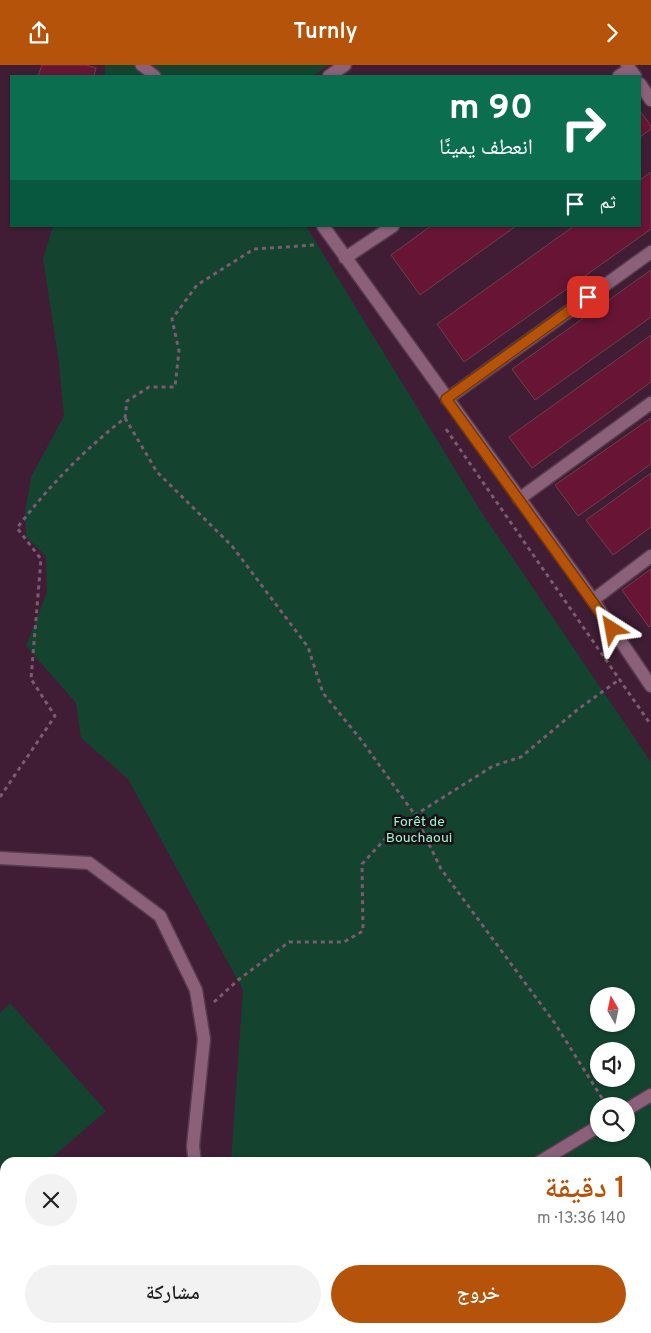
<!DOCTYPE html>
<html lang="ar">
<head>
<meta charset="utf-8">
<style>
	:root { --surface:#fff; --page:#f2f2f2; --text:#222; --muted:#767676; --accent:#b45309 }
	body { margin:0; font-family:Overpass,"Noto Naskh Arabic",sans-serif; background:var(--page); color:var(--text); direction:rtl; height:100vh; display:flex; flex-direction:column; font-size:19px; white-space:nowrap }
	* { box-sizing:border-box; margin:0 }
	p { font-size:16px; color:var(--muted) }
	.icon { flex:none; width:28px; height:28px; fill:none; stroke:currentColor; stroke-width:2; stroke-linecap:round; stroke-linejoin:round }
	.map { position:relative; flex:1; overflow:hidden; direction:ltr }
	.side { position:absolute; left:0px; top:1092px; width:651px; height:176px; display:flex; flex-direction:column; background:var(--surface); border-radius:15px 15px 0 0; box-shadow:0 1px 4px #0004; direction:rtl }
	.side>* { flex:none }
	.guide { position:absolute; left:10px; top:10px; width:631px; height:152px; border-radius:0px; box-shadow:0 1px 4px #0004; direction:rtl; background:#0b6e4f; color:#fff; overflow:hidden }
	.needle { width:32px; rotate:351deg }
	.fabs { position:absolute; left:590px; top:922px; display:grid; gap:10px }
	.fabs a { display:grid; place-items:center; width:45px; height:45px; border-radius:50%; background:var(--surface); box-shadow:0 1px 4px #0004; font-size:25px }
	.pin { position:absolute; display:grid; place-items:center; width:42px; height:42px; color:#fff; margin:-21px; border-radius:10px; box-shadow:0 2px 8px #0006 }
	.me { position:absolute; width:55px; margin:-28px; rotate:326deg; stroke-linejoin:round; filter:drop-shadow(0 0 4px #0008) }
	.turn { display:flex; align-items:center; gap:18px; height:105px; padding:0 25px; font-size:22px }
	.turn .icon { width:65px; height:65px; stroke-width:2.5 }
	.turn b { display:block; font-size:35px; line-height:42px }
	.then { display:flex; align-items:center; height:48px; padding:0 25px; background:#0003; gap:10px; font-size:19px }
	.round { display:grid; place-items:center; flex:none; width:52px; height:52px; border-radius:26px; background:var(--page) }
	.head { display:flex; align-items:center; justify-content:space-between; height:85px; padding:0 25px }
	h1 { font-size:30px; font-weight:600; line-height:38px; color:var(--accent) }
	.action { display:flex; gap:10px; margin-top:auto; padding:10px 25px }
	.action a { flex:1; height:58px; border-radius:30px; background:var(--accent); color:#fff; font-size:20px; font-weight:600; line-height:58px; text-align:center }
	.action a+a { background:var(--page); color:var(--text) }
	header { display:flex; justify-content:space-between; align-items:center; height:65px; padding:0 25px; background:var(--accent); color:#fff; font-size:22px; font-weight:600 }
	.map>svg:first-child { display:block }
	.green { fill:#144330; fill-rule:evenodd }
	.building { fill:#681535; stroke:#6d404c }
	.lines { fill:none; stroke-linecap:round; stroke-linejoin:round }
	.service-casing { stroke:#583b4e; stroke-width:14 }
	.minor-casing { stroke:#583b4e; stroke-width:15 }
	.tertiary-casing { stroke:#583b4e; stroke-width:15 }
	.path { stroke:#7a5b6f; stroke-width:3; stroke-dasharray:4 4; stroke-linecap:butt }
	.service { stroke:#8b617a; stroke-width:11 }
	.minor { stroke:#8b617a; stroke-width:12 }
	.tertiary { stroke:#8b617a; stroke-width:12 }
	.route-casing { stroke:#753606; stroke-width:12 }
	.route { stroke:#b45309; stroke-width:9 }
	.labels { text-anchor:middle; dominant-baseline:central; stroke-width:5; stroke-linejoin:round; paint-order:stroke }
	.park-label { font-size:14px; fill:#93fbcb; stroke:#1d0d17 }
</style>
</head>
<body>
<header><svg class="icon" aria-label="forward" viewBox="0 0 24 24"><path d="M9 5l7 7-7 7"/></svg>Turnly<svg class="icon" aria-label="share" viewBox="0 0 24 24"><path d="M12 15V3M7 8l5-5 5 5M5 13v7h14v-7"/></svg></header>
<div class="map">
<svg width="651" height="1268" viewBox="0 0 651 1268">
	<rect width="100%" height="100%" fill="#401d34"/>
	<path class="green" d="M105,0h224l-16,11h-208z
		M53,161h253l174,284 171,252v571h-332l-3,-4h330v-166l-415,-1 12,-172 -115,-211 -47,-41 -5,-35 -50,-57 21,-54 -1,-36 -20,-19 -1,-25 6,-35 33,-61 -6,-60 -15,-97zM599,931h27v28h-27zM599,986h27v28h-27zM599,1041h27v28h-27z
		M10,938l96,108 -59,51 -42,1v36l-5,5v-191z"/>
	<path class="building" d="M42,0h44l10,3 -2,8h-56z
		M640,46l11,15v3l-11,8z
		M651,107v57l-187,133 -27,-38 137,-98h66v-46z
		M431,161h85l-96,69 -29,-40z
		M651,205v47l-116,83 -23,-31z
		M651,270v47l-119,86 -23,-31z
		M651,353v46l-73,52 -23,-31z
		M651,408v54l-38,28 -27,-35z
		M651,504v56l-2,2 -27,-37z"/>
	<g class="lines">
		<defs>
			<path id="service" d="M141,0l14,11"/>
			<path id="minor" d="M627,0l8,11
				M329,11l16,-11
				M619,11l11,-7
				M640,19l11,16
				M323,161l270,374 58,86
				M345,193l48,-32
				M447,334l204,-147
				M519,434l132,-96
				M593,535l58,-44"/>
			<path id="tertiary" d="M0,793l89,5 71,53 36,74 8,49 -11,107 2,17
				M626,1045l25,-15
				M538,1098l61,-37
				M294,1264l4,4 5,-4"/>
		</defs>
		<use href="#service" class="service-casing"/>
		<use href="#minor" class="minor-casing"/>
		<use href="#tertiary" class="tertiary-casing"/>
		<path class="path" d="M125,353l32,54 75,74 76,101 15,46 39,48 53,74 26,54 113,153 53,84
			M446,364l205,296
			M0,732l55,-81 -24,-37 10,-120 -24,-31c32,-42 67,-78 108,-110l2,-17 22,-14h26l4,-36 -7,-32 25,-34 57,-36 61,-4
			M214,937l24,-22 51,-38h55l19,-11 -1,-67 34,-37 97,-61 28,-9 56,-47 43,-31
			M364,1264l1,4"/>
		<use href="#service" class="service"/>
		<use href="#minor" class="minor"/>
		<use href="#tertiary" class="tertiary"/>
	</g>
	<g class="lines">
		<defs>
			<path id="route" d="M588,232l-142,102 166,230"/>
		</defs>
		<use href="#route" class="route-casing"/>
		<use href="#route" class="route"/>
	</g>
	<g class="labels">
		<g class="park-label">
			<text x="419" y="757">Forêt de<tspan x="419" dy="16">Bouchaoui</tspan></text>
		</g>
	</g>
</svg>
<div class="fabs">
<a><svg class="needle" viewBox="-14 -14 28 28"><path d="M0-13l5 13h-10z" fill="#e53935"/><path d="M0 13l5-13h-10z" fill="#767676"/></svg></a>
<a><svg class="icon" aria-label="sound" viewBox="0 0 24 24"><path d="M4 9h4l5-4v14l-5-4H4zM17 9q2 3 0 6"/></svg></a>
<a><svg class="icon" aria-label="search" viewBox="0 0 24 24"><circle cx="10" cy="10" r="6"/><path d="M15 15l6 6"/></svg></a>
</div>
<div class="pin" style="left:588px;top:232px;background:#d93025"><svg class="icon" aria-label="arrive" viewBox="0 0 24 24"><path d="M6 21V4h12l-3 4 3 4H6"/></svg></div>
<svg class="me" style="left:612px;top:564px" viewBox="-20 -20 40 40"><path d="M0-17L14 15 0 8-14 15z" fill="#b45309" stroke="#fff" stroke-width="4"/></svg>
<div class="guide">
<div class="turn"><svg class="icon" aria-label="right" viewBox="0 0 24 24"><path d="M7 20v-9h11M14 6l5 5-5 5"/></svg><div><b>90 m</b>انعطف يمينًا</div></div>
<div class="then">ثم<svg class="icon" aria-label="arrive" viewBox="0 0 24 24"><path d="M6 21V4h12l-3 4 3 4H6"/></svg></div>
</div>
<section class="side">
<div class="head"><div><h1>1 دقيقة</h1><p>140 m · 13:36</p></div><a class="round"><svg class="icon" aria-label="close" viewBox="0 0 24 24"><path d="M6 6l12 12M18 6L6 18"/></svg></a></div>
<div class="action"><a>خروج</a><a>مشاركة</a></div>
</section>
</div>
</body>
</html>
